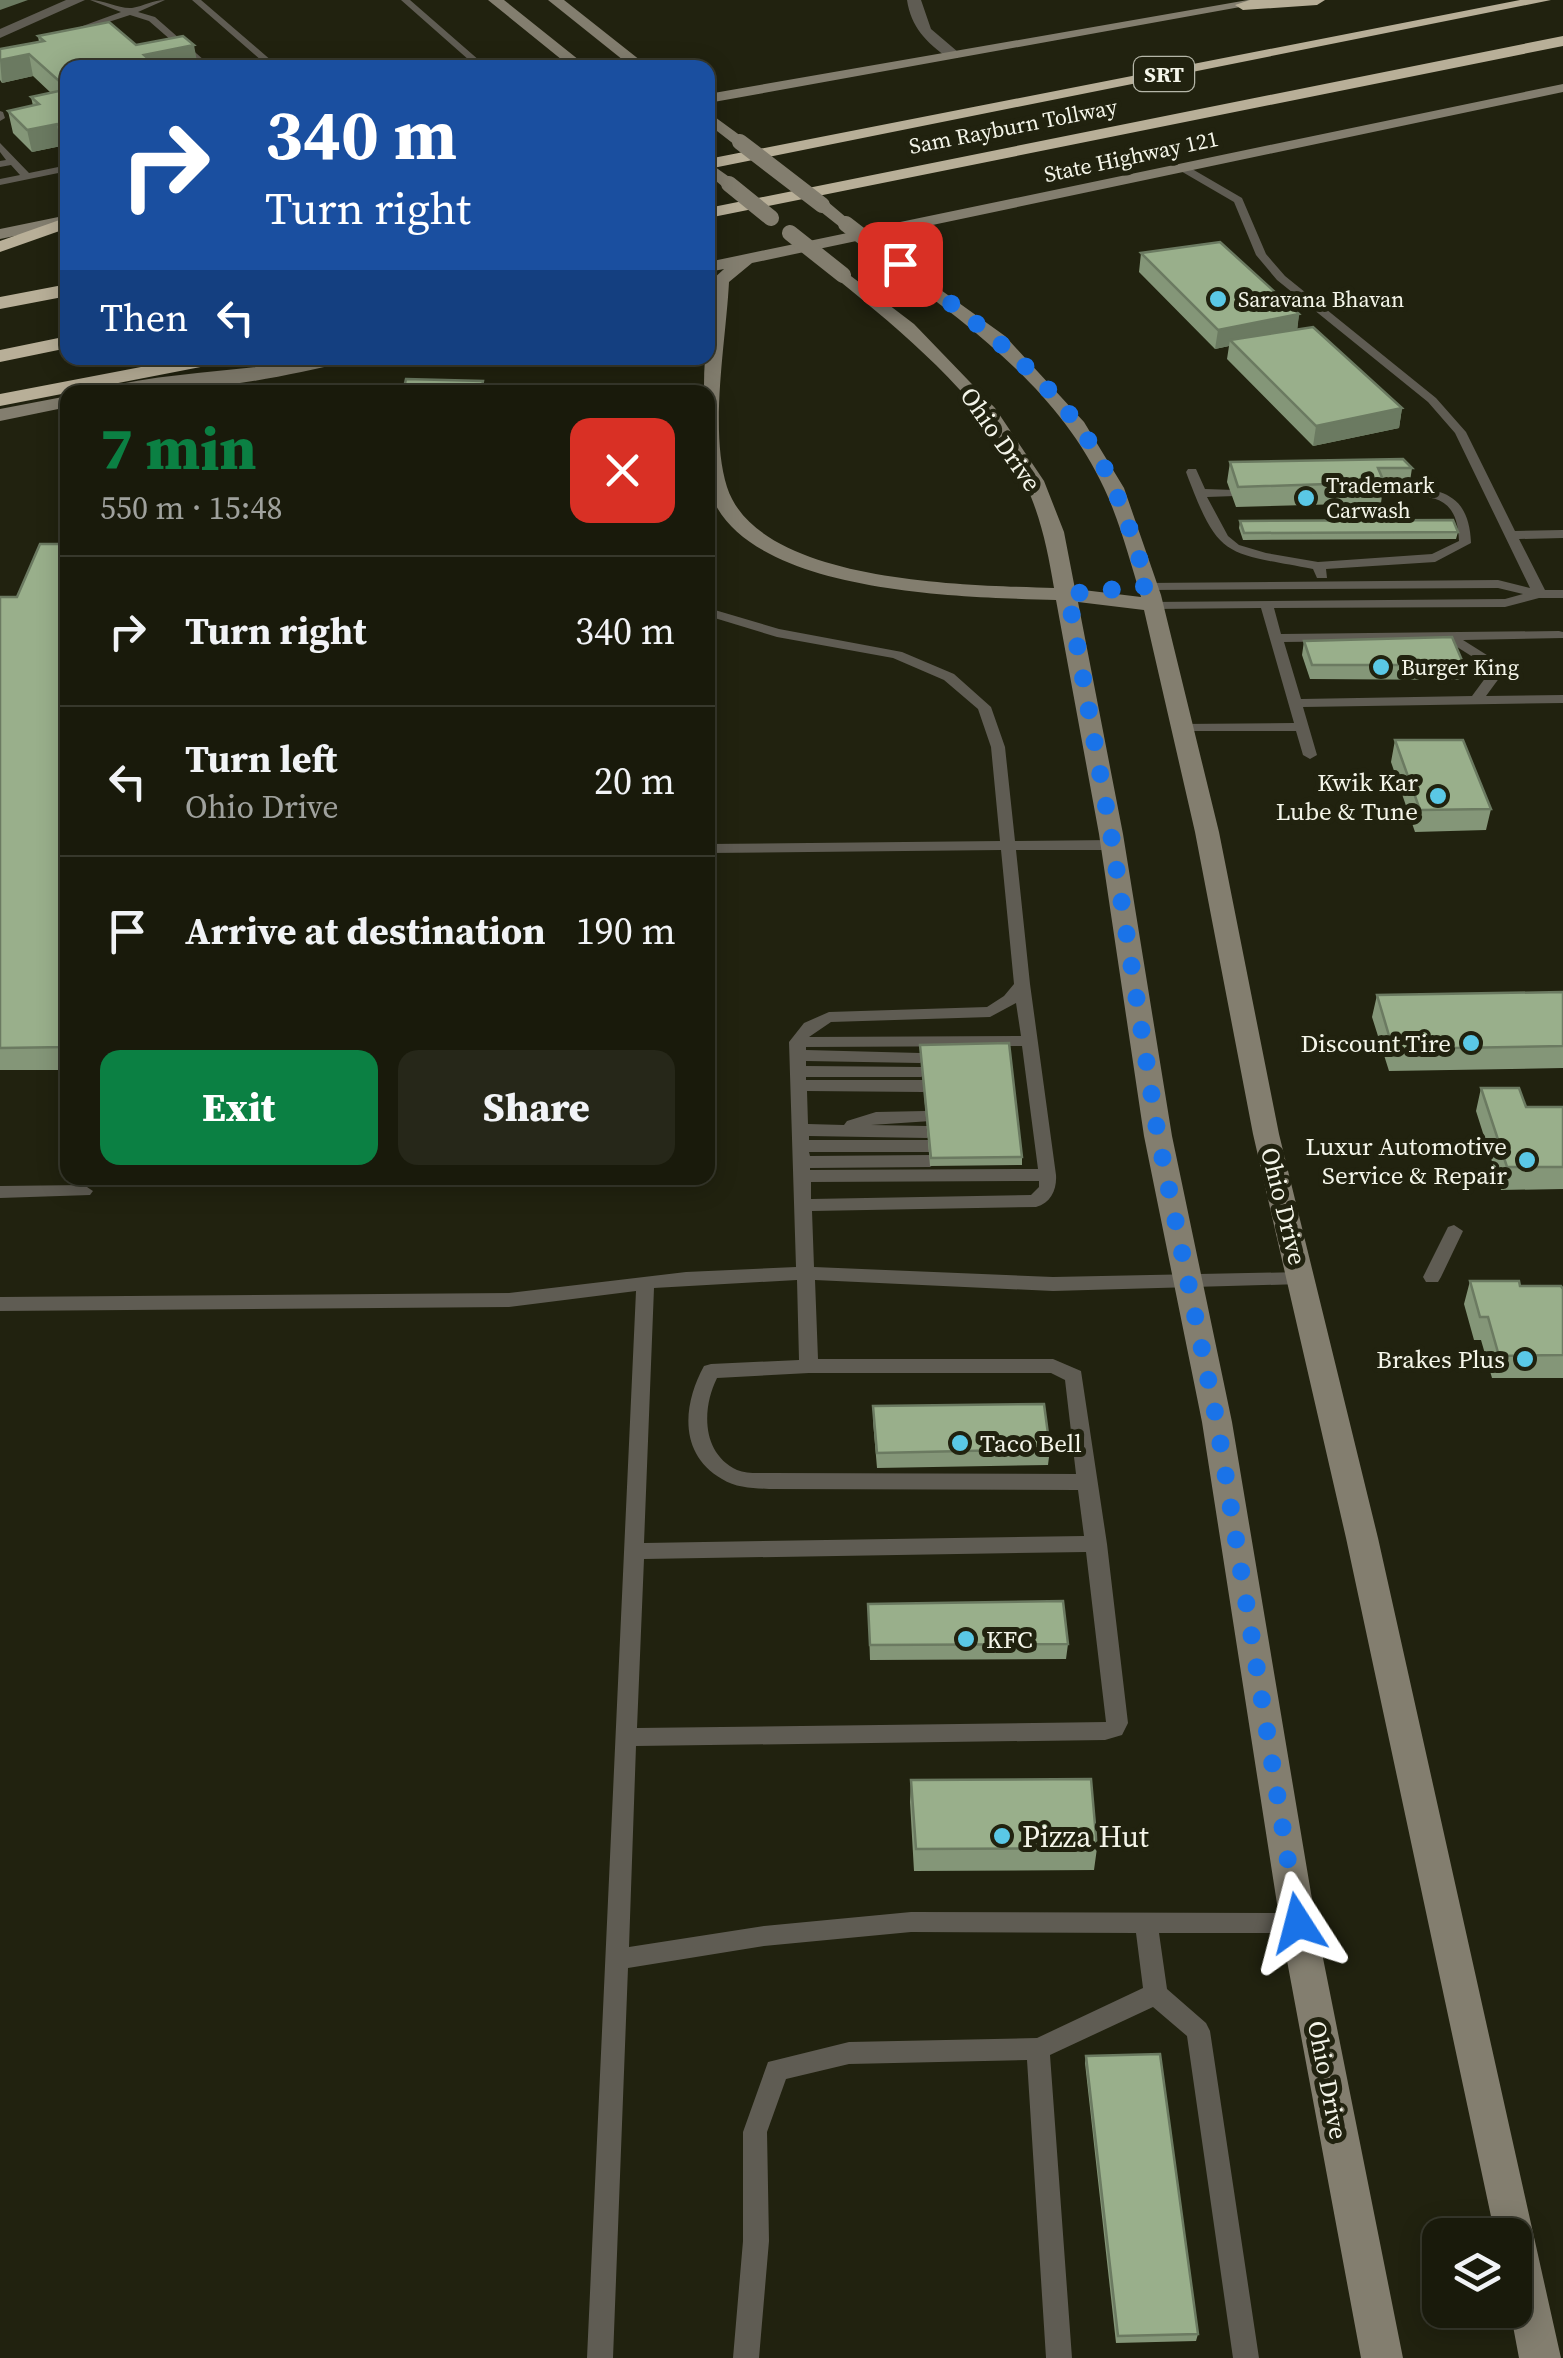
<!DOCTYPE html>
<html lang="en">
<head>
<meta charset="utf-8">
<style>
	:root { --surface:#191a0b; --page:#262719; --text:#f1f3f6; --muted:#9fa19d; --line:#37382c; --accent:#0b8043 }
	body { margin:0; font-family:"Source Serif 4",serif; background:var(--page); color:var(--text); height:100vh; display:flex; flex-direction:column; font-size:38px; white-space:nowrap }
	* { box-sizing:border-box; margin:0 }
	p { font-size:32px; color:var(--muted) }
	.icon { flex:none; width:55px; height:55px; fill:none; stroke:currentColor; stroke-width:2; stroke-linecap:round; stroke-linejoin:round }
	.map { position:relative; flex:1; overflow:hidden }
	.side { position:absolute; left:60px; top:385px; width:655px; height:800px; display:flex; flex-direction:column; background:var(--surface); border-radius:20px; box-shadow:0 5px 25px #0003,0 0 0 2px var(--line) }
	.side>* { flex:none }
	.top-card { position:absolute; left:60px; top:60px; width:655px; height:305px; border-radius:20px; box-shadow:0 5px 25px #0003,0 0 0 2px var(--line); background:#1a4fa0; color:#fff; overflow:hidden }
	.buttons { position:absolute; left:1422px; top:2218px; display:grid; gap:20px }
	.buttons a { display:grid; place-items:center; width:110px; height:110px; border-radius:20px; background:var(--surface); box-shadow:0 5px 25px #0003,0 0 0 2px var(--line); font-size:50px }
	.pin { position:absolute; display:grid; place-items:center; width:85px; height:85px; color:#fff; margin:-42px; border-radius:20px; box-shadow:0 5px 15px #0006 }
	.me { position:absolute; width:110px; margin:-55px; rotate:351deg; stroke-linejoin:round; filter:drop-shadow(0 0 8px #0008) }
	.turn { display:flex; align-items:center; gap:35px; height:210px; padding:0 40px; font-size:45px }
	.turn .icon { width:130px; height:130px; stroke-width:2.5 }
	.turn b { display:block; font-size:70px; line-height:85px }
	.then { display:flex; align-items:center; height:95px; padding:0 40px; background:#0003; gap:20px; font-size:38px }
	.round { display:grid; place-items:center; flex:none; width:105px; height:105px; border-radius:20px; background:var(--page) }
	.headline { display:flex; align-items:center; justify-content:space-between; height:170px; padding:0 40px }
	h1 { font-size:60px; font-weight:800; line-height:75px; color:var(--accent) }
	.cta { display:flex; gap:20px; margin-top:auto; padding:20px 40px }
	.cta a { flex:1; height:115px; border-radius:20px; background:var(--accent); color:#fff; font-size:40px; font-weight:800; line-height:115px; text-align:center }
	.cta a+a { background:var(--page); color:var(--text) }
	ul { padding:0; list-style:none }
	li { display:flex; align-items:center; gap:30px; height:150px; padding:0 40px; border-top:2px solid var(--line) }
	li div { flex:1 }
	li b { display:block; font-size:38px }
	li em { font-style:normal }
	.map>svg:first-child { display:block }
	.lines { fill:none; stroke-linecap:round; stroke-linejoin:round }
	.service { fill:#5f5c53; fill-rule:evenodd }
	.tertiary { fill:#5f5c53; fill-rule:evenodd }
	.secondary { fill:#837e6f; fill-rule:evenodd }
	.motorway { fill:#b8af98; fill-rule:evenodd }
	.secondary-bridge { stroke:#837e6f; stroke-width:16 }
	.wall { fill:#849678 }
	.shaded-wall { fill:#6b7a61 }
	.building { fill:#99af8b; stroke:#6b7a61; stroke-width:2.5 }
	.route { stroke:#1a73e8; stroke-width:18; stroke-dasharray:0 32.4 }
	.poi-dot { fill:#5ac8e6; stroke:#21220f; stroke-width:4 }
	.labels { text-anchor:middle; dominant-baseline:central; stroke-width:10; stroke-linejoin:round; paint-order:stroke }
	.shield { fill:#21220f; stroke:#b5b6a8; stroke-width:2.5 }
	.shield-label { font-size:22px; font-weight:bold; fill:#f4f5e9 }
	.far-street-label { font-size:22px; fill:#f4f5e9; stroke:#21220f }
	.far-poi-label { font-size:22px; fill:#f4f5e9; stroke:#21220f; text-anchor:start }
	.street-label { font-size:25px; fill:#f4f5e9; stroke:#21220f }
	.poi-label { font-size:25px; fill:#f4f5e9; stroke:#21220f; text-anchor:end }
	.near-poi-label { font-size:30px; fill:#f4f5e9; stroke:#21220f; text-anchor:start }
</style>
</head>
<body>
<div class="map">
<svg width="1563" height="2358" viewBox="0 0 1563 2358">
	<rect width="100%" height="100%" fill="#21220f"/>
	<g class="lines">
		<path class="service" d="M90,0c14,0 29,9 42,8 12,-2 21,-8 33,-8l-27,12 17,5 58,51h-10l-54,-47 -19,-6 -61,20v-4l52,-19z
			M192,0h9l79,68h-10z
			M401,0h9l78,68h-10z
			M0,111l3,1 2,6 -5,3z
			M0,143l29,30 39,-8v6l-68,14v-6l20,-4 -9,-10 -11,2v-6l6,-1 -6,-8z
			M1179,166h8l55,32 24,56 19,22 151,122 30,34 49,99 48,-1v8l-44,1 26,51h18v8h-24l-34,9 -231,1 7,26 278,-3 4,1v6l-100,2 35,22 2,15 -14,19 77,-1v8l-260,4 14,48 -7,4 -7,-4 -7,-24h-120v-6l5,-1 113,-1 -33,-115 -108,1 -5,-1v-6l357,-3 18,-5 -25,-6 -350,2 -5,-1v-6l355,-3 32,8 -75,-155 -27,-31 -151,-122 -21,-25 -22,-53 -55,-32zM1446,640l38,24 2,13 -14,19 -171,3 -17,-57z
			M1188,469h8l9,20 30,1v6l-28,1 21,39 11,9 27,8 52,9 114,-8 27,-13c-2,-60 -45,-40 -86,-45v-6l4,-1c48,-1 92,-7 94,54l-36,19 -109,7 1,9h-10l-4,-9c-89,-17 -94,-9 -127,-97z
			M708,608l71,21 123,23 52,22 37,33 14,40 10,94 98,-1 8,5 -8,5h-97l14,134 26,191c1,14 -5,28 -20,32l-224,4 2,56 239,10 248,-5 9,6 -9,6 -248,7 -238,-11 3,79h235l28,12 26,173 21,179 -6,12 -17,5 -469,6 -7,201 135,-21 147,-14 387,1 8,3 3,7 -3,7 -8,3h-139l8,56 39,34 4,8 49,327h-26l-46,-322 -34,-29 -103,48 22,303h-26l-19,-298 -178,4 -63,15 -19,53 2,109 -10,117h-26l10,-117v-109l25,-70 81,-20 188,-4 106,-50 -7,-55 -225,-1 -147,14 -136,22 -15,390h-26l49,-1067 -127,16 -509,4v-14l509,-4 177,-21 110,-5 -7,-225 15,-19 25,-11 158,-5 17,-11 10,-12 -13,-134 -293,3v-9l292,-3 -9,-94 -13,-38 -34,-29 -51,-22 -116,-21 -69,-21zM1016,1003l5,33 -212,1 22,-15 159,-5zM1022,1046l16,123 -228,1v-2l120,-1 9,-6 -9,-6 -120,1 -1,-4h120l9,-6 -9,-6h-120v-4l118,2 9,-6 -9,-6 -56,-1 60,-4 3,-4 -3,-4 -6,-2 -49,1 -29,9 -3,4 -36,-1 -1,-33 116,1 8,-6 -8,-6h-117v-3h115l8,-5 -8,-5 -115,-1v-5l114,2 8,-5 -8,-5 -114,-3v-3zM1039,1181v6l-8,8 -220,4v-17zM797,1280l2,80 -88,4 -7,2c-21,38 -26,88 18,113 14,9 31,9 47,10l309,1 6,46 -440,7 10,-255zM809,1373h242l14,7 11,94 -307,-1c-10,0 -23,1 -32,-3 -36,-17 -35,-62 -20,-92zM1086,1552l20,170 -469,6 7,-169z
			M84,1185l9,6 -3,4 -90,3v-12z
			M1454,1225l9,6 -22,46 -3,5h-12l-3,-5 25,-50z"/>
		<path class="tertiary" d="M66,0h19l-85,38v-9z
			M907,0h14l10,29 27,23v6h-10c-22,-16 -37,-31 -41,-58z"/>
		<path class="secondary" d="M488,0h16l85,68h-17z
			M548,0h16l86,68h-17z
			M1248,0h31l-571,103v-9z
			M1563,84v8l-811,171 -23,19c-3,60 -20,147 -2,205 32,98 245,98 327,101 -6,-36 -13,-71 -29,-105 -39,-82 -119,-148 -188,-204v-8l6,-1 71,54 81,84 49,73 20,51 11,57 66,8c-11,-36 -21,-75 -37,-109 -44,-95 -130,-159 -211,-219v-8l6,-1 106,76 79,86 40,66 37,107 58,237 60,302 99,404 183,820h-42l-9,-48h5v-75h-20l-149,-697 -93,-404 -58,-302 -51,-222 -66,-8 45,232 49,302 60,286 84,501 87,435h-42l-81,-435 -78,-501 -58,-286 -45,-302 -43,-234c-87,-3 -315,-4 -347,-111 -5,-15 -1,-37 -1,-53 0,-18 -4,-37 -4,-50 0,-35 6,-70 8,-106l12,-11 -16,3v-10z
			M708,112l37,27v6h-10l-27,-21z
			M708,162l27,19v6h-12l-15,-13z
			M816,202h12l26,22 -14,3 -24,-19z
			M68,215v10l-68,14v-10z
			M316,358h33l-3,4c-75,18 -170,35 -247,30l2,-4c70,-17 144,-16 215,-30z
			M68,396v11l-68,14v-12z"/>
		<path class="motorway" d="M1250,0h75l-8,5 -74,5 -8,-5z
			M1520,0h31l-843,169v-10z
			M1563,36v10l-855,172v-10z
			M68,217v11l-68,24v-11z
			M68,284v12l-68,13v-12z
			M68,336v12l-68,14v-12z
			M188,358h38l-10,6 -216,42v-12z"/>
		<path class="secondary-bridge" d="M740,142l82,63
			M729,184l42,34
			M846,224l53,41
			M790,233l53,42"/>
	</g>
	<path class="wall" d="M38,36l30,32v84l-7,-6 -29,6 -19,-19 -5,-22 25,-5 -2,-9 20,-4 -18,-17 -31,7 -2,-3v-31l39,-7z
		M1141,253l158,61 -2,15 105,79 -3,20 -86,18 -86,-87 2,-13 -14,3 -76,-77z
		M1230,462l182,6 -3,20h-26l-2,15 -145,4 -9,-25z
		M1240,521l218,11 -2,7 -213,1 -4,-12z
		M68,544v526h-68v-473h17z
		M1304,641l160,24 -3,15 -151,-1 -8,-24z
		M1395,740l96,69 -5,21 -71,2 -24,-70z
		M1563,992v76l-174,3 -17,-54 5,-22z
		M920,1045l102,112v8l-92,1z
		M1481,1088l45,19h37v82l-62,1 -25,-79z
		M1470,1281l93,8v89h-71l-11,-38h-7l-10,-36z
		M873,1406l177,43 -2,16 -171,3 -4,-47z
		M868,1604l200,40 -2,15 -196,1z
		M911,1780l186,68 -3,22 -180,1 -4,-69z
		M1086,2056l112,278 -2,7 -80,2 -31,-280z"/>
	<path class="shaded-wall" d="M0,0h28l-28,10z
		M194,45l4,22 -52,1 -2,-13z
		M29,54l4,22 -31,7 -2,-23z
		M57,124l4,22 -29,6 -5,-22z
		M1299,314l-2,19 -67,7 -1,6 -14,3 3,-19z
		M1402,408l-3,20 -86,18 3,-20z"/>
	<path class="building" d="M109,22l27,23 47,-9 11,9 -50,10 15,13h-91v21l-39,-35 -29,6v-11l44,-8 -6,-5z
		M216,64l4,4h-24z
		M68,89v44l-11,-9 -30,6 -19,-19 31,-7 -8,-7z
		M1220,242l79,72 -81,16 -77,-77z
		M1313,327l89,81 -86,18 -86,-86z
		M406,379l77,2 -2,11h-78z
		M1403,459l9,9h-34l6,14 -146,5 -8,-25z
		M1453,520l5,12 -214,1 -4,-12z
		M40,544h28v497l-2,6 -66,1v-451h17z
		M1452,637l12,28h-152l-8,-24z
		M1395,740h68l28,69 -71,1z
		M1563,992v54l-170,3 -16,-54z
		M1009,1043l13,114 -91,1 -11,-113z
		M1481,1088h38l7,19h37v60h-56z
		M1470,1281h49l1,5h41l2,3v66l-64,1 -11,-39h-8z
		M1044,1404l6,45 -173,4 -4,-47z
		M1063,1601l5,43 -198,1 -2,-41z
		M1091,1779l6,69 -181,1 -5,-69z
		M1160,2054l38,280 -80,2 -32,-280z"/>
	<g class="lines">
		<path class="route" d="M900,264c73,57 151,111 198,192 23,41 36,86 50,130l-80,8 43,240 47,302 59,286 81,501"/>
	</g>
	<g class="poi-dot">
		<circle cx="1218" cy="299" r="10"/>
		<circle cx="1306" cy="498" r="10"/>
		<circle cx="1381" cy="667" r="10"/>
		<circle cx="1438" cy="796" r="10"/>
		<circle cx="1471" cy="1043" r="10"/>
		<circle cx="1527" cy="1160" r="10"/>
		<circle cx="1525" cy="1359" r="10"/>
		<circle cx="960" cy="1443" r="10"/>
		<circle cx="966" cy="1639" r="10"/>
		<circle cx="1002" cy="1836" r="10"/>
	</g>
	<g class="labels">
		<rect class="shield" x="1134" y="57" width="60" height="34" rx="8"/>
		<g class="shield-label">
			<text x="1164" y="74">SRT</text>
		</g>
		<g class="far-street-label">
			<text transform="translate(1013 126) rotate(-11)">Sam Rayburn Tollway</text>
			<text transform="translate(1131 156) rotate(-12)">State Highway 121</text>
		</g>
		<g class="far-poi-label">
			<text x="1238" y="299">Saravana Bhavan</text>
			<text x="1326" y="485">Trademark<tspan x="1326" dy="25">Carwash</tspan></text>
			<text x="1401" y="667">Burger King</text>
		</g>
		<g class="street-label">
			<text transform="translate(1001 439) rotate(55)">Ohio Drive</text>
			<text transform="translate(1284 1206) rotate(76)">Ohio Drive</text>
			<text transform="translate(1328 2080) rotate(79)">Ohio Drive</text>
		</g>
		<g class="poi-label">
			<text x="1418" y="782">Kwik Kar<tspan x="1418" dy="29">Lube &amp; Tune</tspan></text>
			<text x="1451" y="1043">Discount Tire</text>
			<text x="1507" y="1146">Luxur Automotive<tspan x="1507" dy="29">Service &amp; Repair</tspan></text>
			<text x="1505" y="1359">Brakes Plus</text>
			<text x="980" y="1443" text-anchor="start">Taco Bell</text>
			<text x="986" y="1639" text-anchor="start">KFC</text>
		</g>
		<g class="near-poi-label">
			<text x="1022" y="1836">Pizza Hut</text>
		</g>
	</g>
</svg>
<div class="buttons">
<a><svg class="icon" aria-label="layers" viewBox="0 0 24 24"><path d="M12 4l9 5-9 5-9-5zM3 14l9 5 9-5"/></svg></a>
</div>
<div class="pin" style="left:900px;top:264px;background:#d93025"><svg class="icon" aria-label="arrive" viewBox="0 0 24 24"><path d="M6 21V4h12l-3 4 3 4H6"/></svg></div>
<svg class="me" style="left:1298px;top:1923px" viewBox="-20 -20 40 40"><path d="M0-17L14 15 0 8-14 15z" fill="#1a73e8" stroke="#fff" stroke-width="4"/></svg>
<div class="top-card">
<div class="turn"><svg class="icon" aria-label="right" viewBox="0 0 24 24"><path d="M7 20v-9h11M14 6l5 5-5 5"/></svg><div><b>340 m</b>Turn right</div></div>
<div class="then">Then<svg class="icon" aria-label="left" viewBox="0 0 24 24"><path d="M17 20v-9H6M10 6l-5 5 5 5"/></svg></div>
</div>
<section class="side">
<div class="headline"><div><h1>7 min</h1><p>550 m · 15:48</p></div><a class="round" style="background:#d93025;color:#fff"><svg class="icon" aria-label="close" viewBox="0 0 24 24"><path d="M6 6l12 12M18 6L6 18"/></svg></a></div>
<ul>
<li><svg class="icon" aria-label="right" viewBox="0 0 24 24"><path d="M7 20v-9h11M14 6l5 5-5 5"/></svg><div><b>Turn right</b></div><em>340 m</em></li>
<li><svg class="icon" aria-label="left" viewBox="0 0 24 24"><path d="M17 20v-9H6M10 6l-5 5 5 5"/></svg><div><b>Turn left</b><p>Ohio Drive</p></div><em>20 m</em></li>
<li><svg class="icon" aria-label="arrive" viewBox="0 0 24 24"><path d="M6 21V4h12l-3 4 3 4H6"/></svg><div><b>Arrive at destination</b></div><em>190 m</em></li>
</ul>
<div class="cta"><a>Exit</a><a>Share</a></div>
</section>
</div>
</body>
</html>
